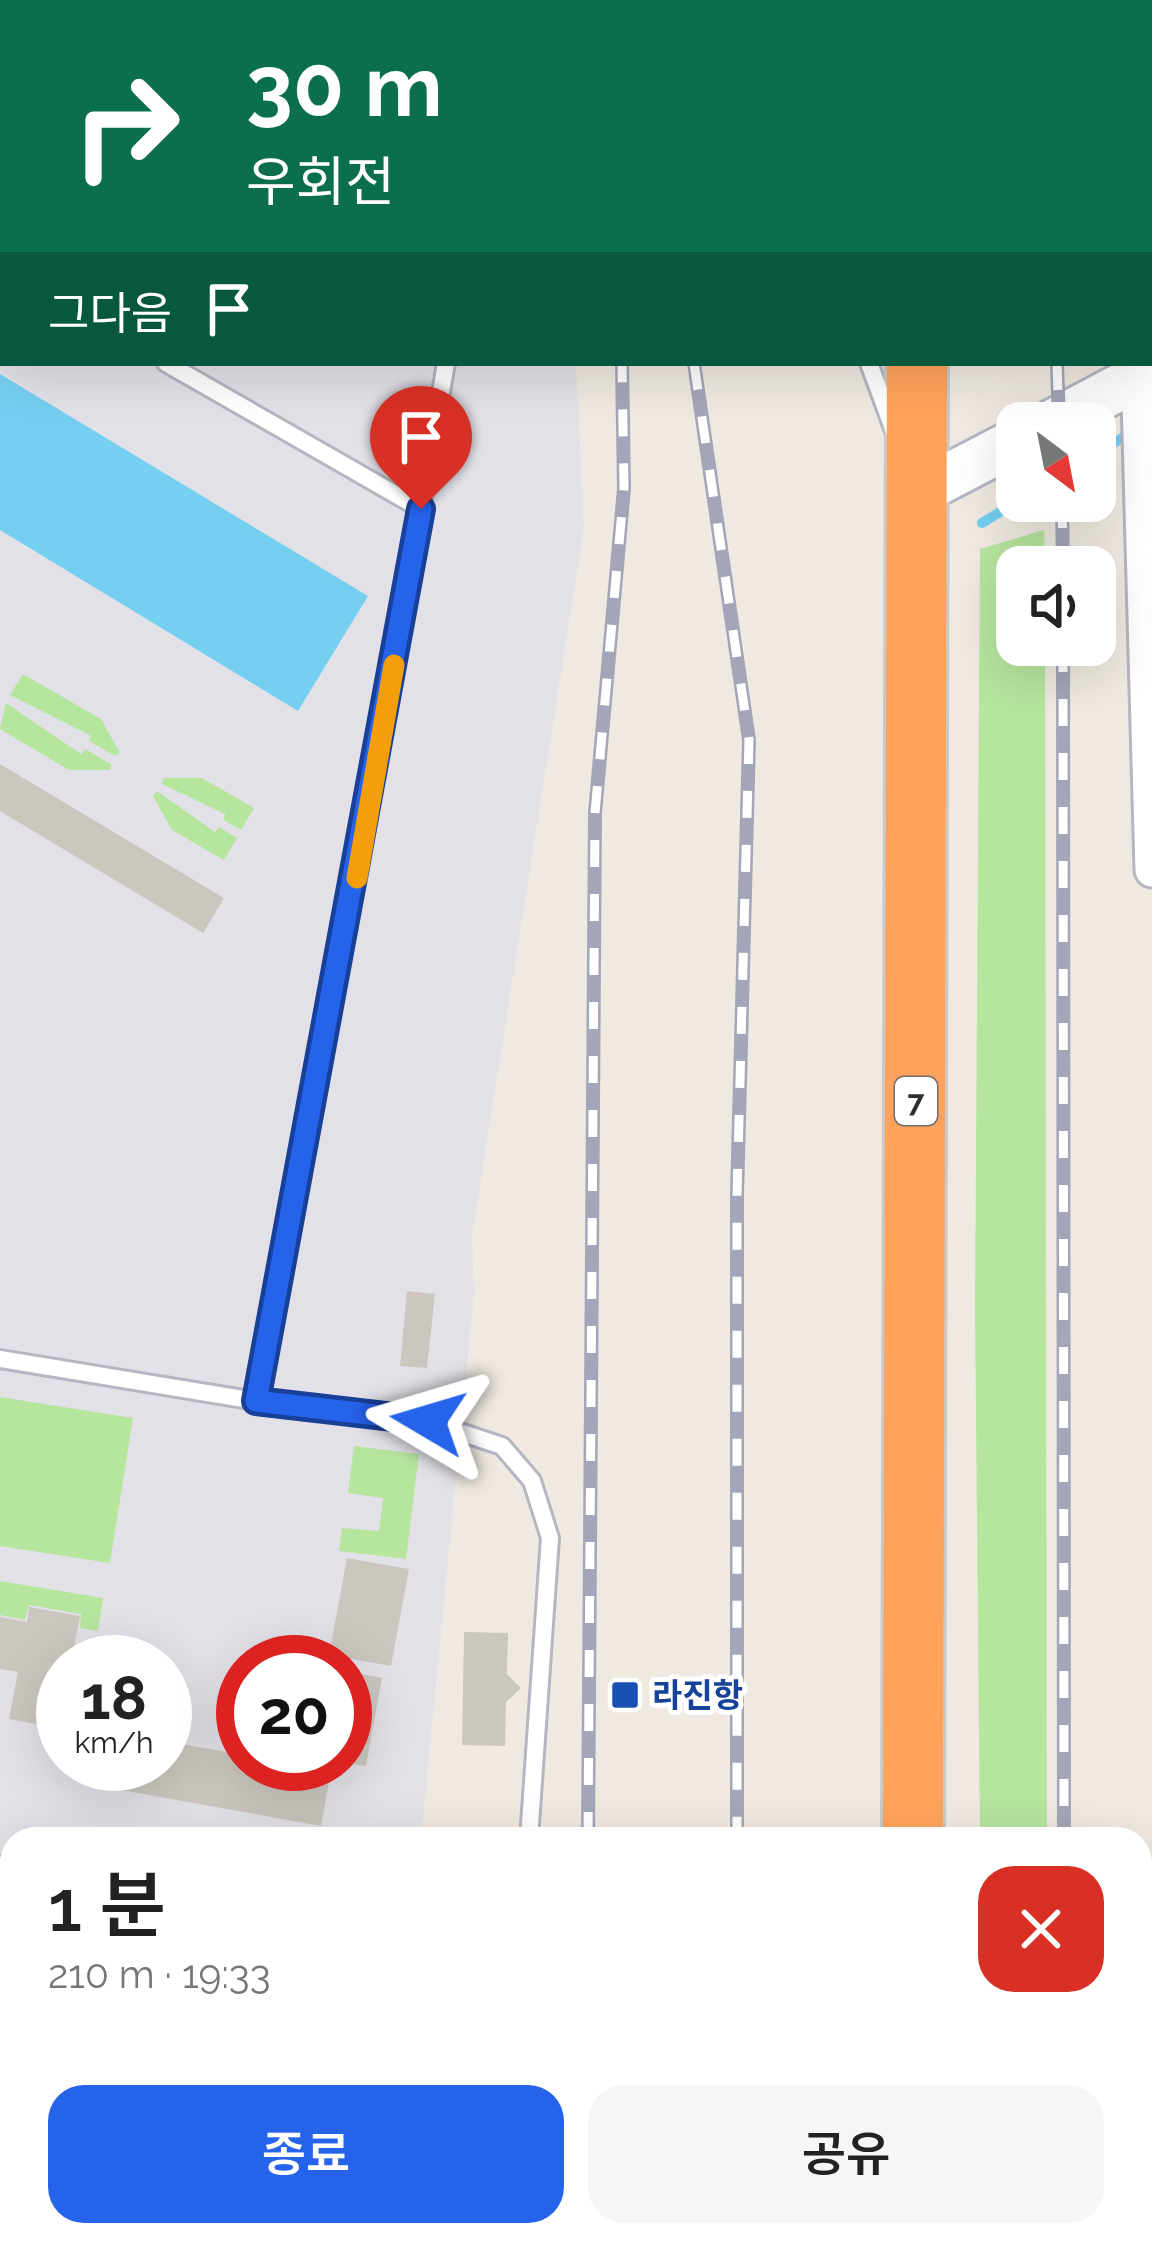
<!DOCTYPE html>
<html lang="ko">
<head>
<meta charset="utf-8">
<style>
	:root { --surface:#fff; --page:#f6f6f6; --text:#222; --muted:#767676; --accent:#2563eb }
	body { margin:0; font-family:Raleway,"Noto Sans KR",sans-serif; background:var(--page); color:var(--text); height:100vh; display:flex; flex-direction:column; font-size:45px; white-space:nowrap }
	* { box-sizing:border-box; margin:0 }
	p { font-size:39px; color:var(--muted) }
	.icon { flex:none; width:66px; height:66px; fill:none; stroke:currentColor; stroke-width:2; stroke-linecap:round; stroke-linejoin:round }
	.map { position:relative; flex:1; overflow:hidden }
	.sheet { position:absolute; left:0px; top:1827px; width:1152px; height:420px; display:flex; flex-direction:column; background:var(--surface); border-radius:36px 36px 0 0; box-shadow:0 12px 48px #0002 }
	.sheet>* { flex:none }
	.hud { position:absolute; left:0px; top:0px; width:1152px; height:366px; box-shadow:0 12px 48px #0002; background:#0b6e4f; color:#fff; overflow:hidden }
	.needle { width:78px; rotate:148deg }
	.tools { position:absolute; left:996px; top:402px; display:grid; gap:24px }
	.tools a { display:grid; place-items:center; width:120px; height:120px; border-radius:24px; background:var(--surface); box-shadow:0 12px 48px #0002; font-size:60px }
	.speed { position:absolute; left:36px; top:1635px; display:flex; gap:24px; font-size:60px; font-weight:700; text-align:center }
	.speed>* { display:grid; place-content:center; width:156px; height:156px; border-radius:50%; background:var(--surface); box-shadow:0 12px 48px #0002; line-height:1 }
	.speed small { font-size:30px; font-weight:400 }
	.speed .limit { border:18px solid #d22; background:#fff; color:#111 }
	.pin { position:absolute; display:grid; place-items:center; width:102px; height:102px; color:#fff; margin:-123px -51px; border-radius:50% 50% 50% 0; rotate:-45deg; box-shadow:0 0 12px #0007 }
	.pin .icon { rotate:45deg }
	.me { position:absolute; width:132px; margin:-66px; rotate:277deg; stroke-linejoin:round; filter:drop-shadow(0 0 9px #0008) }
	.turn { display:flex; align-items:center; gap:42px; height:252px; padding:0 48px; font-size:54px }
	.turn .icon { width:156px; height:156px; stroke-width:2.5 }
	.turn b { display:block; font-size:84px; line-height:102px }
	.then { display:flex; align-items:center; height:114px; padding:0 48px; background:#0003; gap:24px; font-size:45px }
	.round { display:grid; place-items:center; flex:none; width:126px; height:126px; border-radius:36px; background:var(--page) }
	.head { display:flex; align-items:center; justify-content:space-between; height:204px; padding:0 48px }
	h1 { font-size:72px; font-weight:600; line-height:90px }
	.button { display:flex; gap:24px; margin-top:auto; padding:24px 48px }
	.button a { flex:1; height:138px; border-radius:36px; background:var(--accent); color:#fff; font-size:48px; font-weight:600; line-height:138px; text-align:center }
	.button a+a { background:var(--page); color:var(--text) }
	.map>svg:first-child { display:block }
	.industrial { fill:#e3e1e8; fill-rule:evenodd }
	.green { fill:#b6e59e }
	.water { fill:#75cff0 }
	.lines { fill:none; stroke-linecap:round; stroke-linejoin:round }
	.stream { stroke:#75cff0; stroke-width:10 }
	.building { fill:#cbc7bf }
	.lane-casing { stroke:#b4b7c1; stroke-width:22 }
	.street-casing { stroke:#b4b7c1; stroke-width:39 }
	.secondary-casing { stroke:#b4b7c1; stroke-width:51 }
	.highway-casing { stroke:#c9c9c9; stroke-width:66 }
	.lane { stroke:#fff; stroke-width:16 }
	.street { stroke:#fff; stroke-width:33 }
	.secondary { stroke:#fff; stroke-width:45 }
	.highway { stroke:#ffa35c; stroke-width:60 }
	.rail-casing { stroke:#a3a6b8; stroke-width:14 }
	.rail { stroke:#fff; stroke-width:9; stroke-dasharray:27; stroke-linecap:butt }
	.route-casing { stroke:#184099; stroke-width:30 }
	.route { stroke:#2563eb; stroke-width:21 }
	.slow { stroke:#f59e0b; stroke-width:21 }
	.transit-dot { fill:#1a4fb4; stroke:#fff; stroke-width:4.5 }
	.labels { text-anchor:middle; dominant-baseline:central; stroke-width:10; stroke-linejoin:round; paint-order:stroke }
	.shield { fill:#fff; stroke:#6d6d6d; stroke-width:3 }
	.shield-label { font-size:30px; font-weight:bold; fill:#2e2e2e }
	.transit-label { font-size:33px; font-weight:bold; fill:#164399; stroke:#fff; text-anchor:start }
</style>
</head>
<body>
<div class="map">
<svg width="1152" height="2247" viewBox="0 0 1152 2247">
	<rect width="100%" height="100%" fill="#efe9e1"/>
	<path class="industrial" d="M0,0h564l-561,3v360h573l8,165 -112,708 2,57 -53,546h-409v396h375l-1,12h-386zM63,1662h102v102h-102zM243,1662h102v102h-102z"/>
	<path class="green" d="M1044,530l1,37h-28v78h28l2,1194h-67l-5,-530 5,-760z
		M23,674l78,45 19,34 -5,3 -26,-15 2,-5 -81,-41z
		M6,703l75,51 4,-5 26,15 -1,6h-41l-69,-41z
		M163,778h39l52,30 -13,22 -17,-10 1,-6 -63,-30z
		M157,791l58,41 4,-5 18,11 -13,22 -52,-30 -19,-34z
		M0,1397l133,21 -23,145 -110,-17z
		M354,1446l65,8 -13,105 -67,-8 3,-23 37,3 4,-33 -35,-5z
		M0,1581l103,17 -5,33 -18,-3 1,-14 -52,-9 -4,15 -25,-5z"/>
	<path class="water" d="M0,374l368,222 -70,115 -298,-181z"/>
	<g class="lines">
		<path class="stream" d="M1095,454l39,-23
			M982,523l36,-22"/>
	</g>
	<path class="building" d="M0,764l224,134 -21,35 -203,-122z
		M407,1291l28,3 -8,74 -27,-2z
		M347,1558l62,11 -18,97 -62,-11z
		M29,1607l51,9 -9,46h-8l-4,66 -50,-9 9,-47 -18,-3v-52l27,5z
		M464,1632l44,1 -1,41 14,14 -15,14 -1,44 -43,-1z
		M345,1671l37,7 -16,88 -21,-3z
		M165,1741l78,14v9l88,7 -10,55 -217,-39 4,-23h57z"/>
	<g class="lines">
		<defs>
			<path id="lane" d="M779,0v3
				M0,268l3,2
				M166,363l255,146
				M869,363l25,68
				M0,1359l256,42 103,-532 87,-506
				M256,1401l171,20 75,25 30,35 18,57 -21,301
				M0,1865l12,2
				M0,2228l12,2
				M43,2235l68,12
				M494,2247l2,-12"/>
			<path id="street" d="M1133,3v-3
				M1138,363l14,507
				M1140,2067l12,-1
				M1128,2247v-12"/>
			<path id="secondary" d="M1052,423l100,-53
				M917,493l100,-52"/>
			<path id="highway" d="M933,3v-3
				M913,1839l4,-1476
				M914,2235v12"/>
		</defs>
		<use href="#lane" class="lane-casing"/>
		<use href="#street" class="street-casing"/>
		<use href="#secondary" class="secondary-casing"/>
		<use href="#highway" class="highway-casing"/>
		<use href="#lane" class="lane"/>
		<use href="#street" class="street"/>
		<use href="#secondary" class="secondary"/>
		<use href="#highway" class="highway"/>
		<defs>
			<path id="rail" d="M615,0v3
				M659,0l1,3
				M1045,0v3
				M694,363l55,377 -12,455v644
				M1057,363l2,60
				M1062,501l1,66
				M1063,645l1,1194
				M588,1839l7,-1026 29,-325 -2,-125
				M589,2235l1,12
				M1068,2235l1,12
				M734,2247v-12"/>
		</defs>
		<use href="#rail" class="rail-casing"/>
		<use href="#rail" class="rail"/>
	</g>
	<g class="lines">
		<defs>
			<path id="route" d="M421,509l-165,892 172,20"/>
		</defs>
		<use href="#route" class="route-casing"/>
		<use href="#route" class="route"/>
		<path class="slow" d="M357,878l37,-213"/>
	</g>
	<rect class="transit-dot" x="610" y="1680" width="30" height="30" rx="6"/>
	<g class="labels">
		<rect class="shield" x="895" y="1077" width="42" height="48" rx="9"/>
		<g class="shield-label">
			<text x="916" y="1101">7</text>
		</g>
		<g class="transit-label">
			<text x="652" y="1695">라진항</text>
		</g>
	</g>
</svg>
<div class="tools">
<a><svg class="needle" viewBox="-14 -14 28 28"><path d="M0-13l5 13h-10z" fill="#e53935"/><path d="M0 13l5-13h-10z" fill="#767676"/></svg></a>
<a><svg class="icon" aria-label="sound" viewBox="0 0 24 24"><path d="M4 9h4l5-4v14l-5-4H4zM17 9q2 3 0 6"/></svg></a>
</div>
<div class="speed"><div>18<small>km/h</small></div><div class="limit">20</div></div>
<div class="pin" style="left:421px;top:509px;background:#d93025"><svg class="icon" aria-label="arrive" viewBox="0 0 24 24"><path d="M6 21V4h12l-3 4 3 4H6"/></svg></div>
<svg class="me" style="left:428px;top:1421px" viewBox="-20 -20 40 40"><path d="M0-17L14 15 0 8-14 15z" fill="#2563eb" stroke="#fff" stroke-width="4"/></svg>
<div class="hud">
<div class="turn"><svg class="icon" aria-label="right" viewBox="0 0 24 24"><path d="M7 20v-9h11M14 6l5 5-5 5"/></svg><div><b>30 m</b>우회전</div></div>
<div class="then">그다음<svg class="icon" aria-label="arrive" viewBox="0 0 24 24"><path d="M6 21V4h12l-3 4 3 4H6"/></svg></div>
</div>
<section class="sheet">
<div class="head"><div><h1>1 분</h1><p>210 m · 19:33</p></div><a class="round" style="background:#d93025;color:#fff"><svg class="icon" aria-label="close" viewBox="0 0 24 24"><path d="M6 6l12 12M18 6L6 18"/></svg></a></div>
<div class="button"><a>종료</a><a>공유</a></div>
</section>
</div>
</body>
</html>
